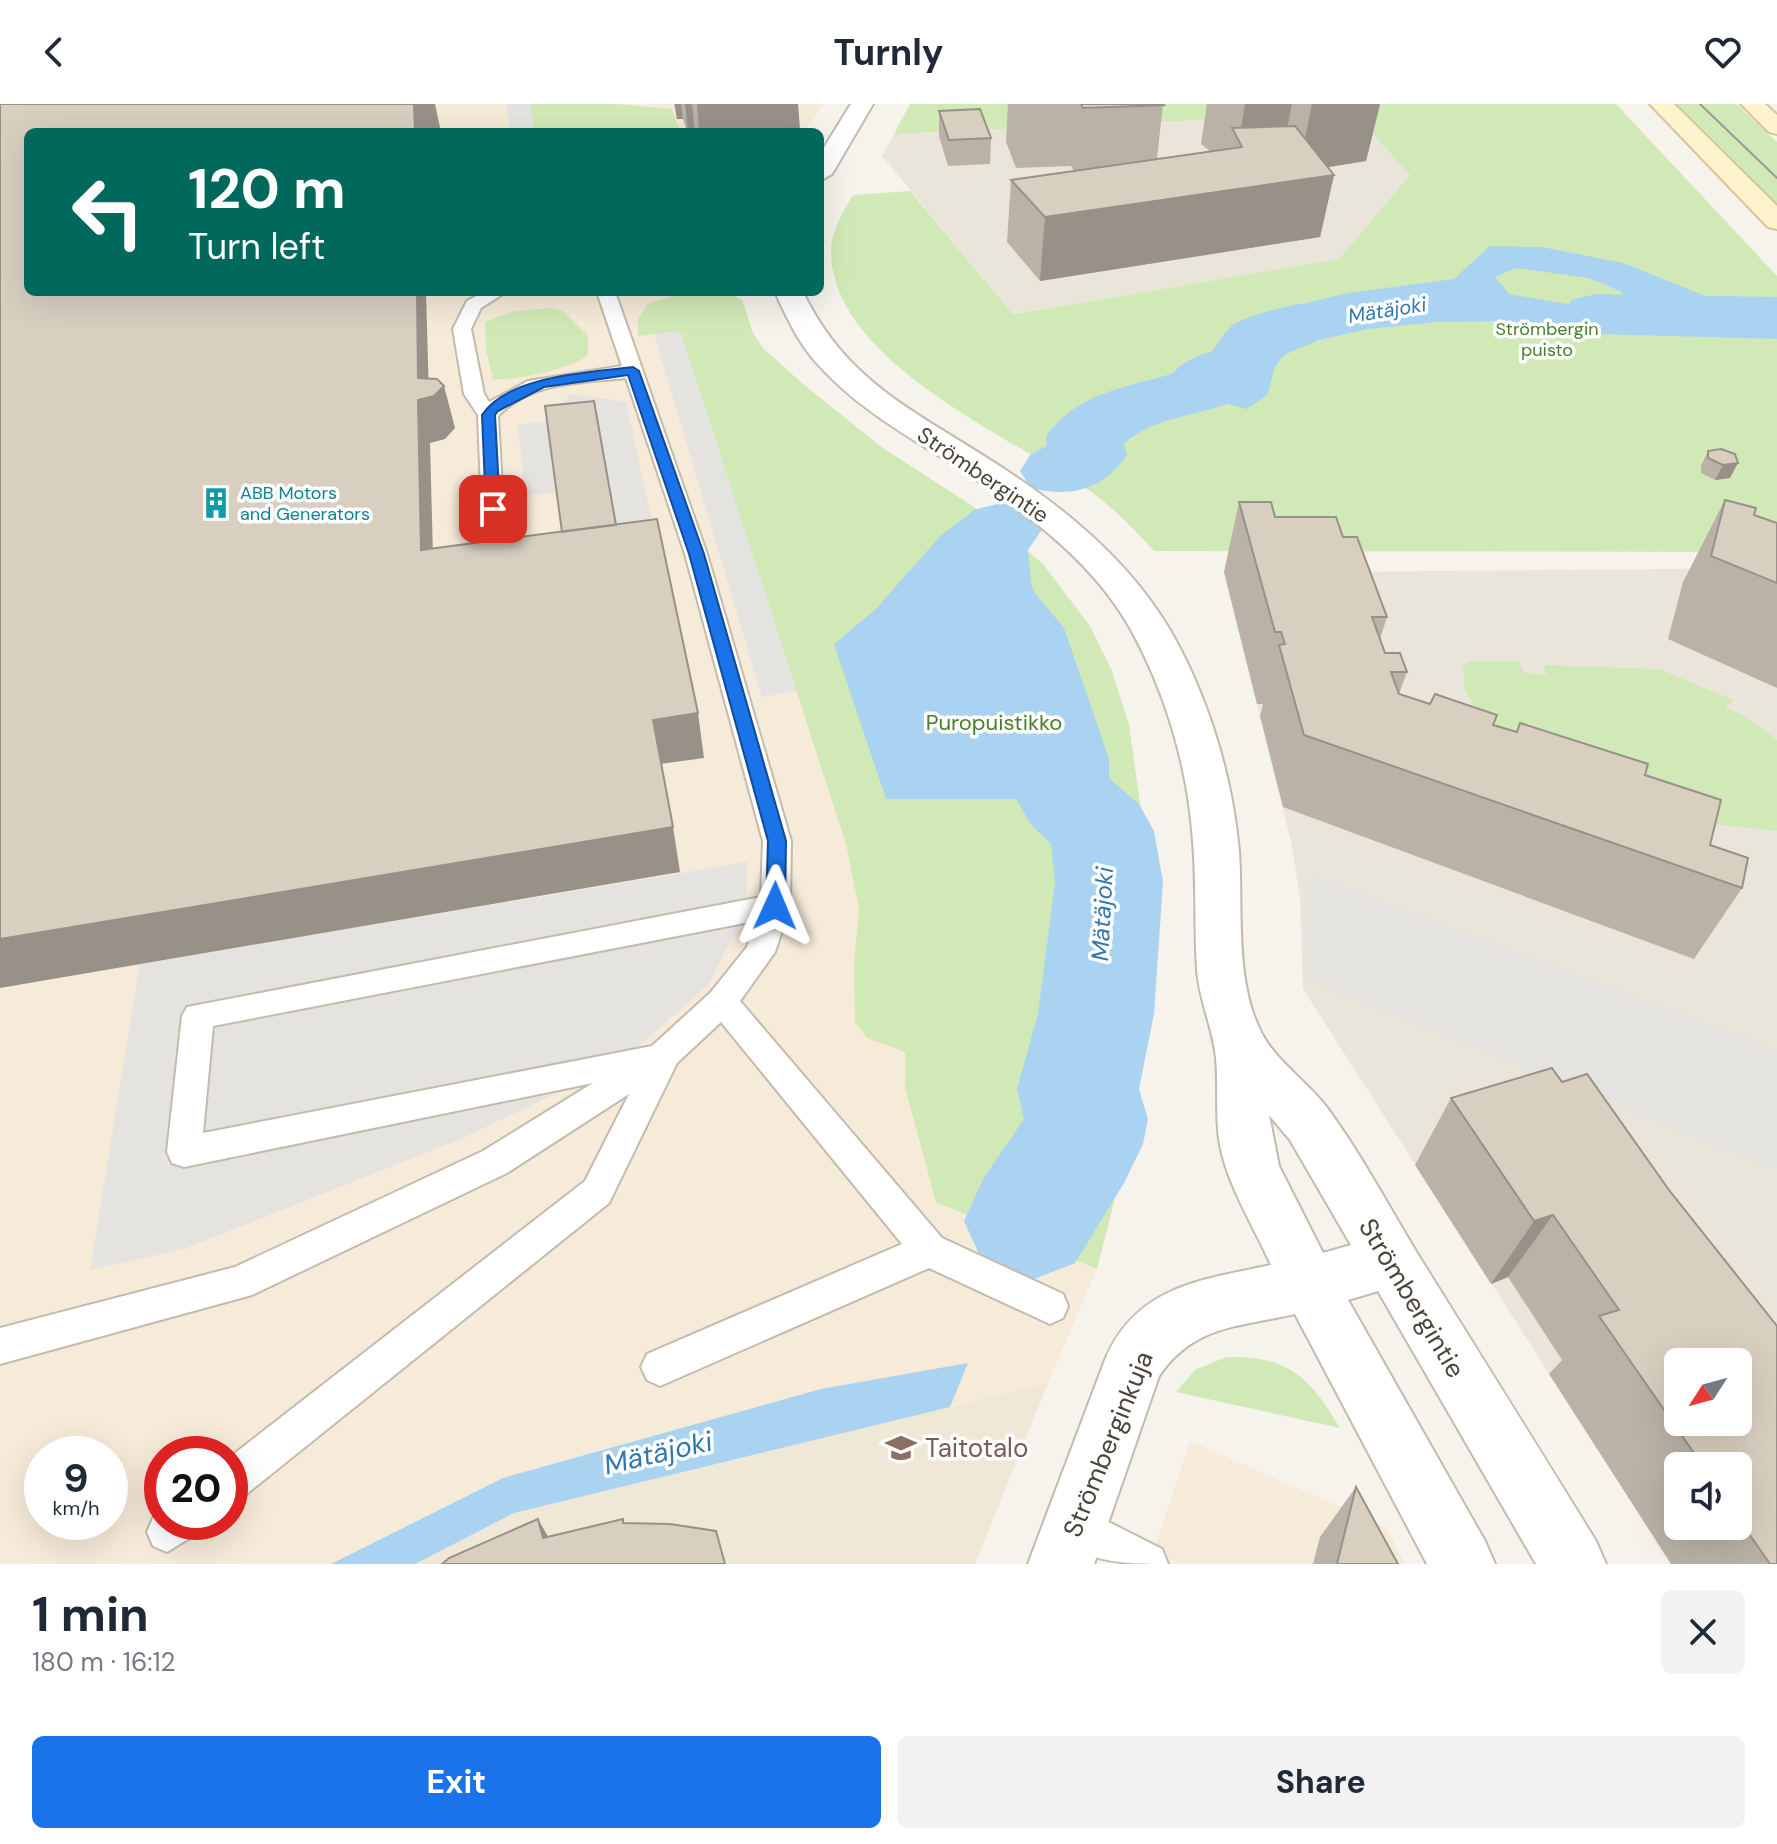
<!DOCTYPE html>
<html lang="en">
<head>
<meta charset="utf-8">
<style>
	:root { --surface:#fff; --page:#f2f2f3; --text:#1f2937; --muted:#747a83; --accent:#1a73e8 }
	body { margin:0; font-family:"DM Sans",sans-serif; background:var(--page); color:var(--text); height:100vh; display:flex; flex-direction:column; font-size:30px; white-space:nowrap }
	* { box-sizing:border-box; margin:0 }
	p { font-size:26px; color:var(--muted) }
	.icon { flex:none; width:44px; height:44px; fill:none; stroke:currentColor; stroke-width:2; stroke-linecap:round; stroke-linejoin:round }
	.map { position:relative; height:1460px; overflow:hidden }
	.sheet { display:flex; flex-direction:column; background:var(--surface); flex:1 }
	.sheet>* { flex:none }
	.banner { position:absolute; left:24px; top:24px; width:800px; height:168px; border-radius:12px; box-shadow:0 8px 32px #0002; background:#00695c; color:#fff; overflow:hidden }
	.needle { width:52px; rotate:234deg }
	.fabs { position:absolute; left:1664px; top:1244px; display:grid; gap:16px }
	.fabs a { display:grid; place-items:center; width:88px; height:88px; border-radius:12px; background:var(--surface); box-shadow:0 8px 32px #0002; font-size:40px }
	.speed { position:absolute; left:24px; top:1332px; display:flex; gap:16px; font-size:40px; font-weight:700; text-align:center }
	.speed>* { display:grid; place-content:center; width:104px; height:104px; border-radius:50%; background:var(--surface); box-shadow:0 8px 32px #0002; line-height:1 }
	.speed small { font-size:20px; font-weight:400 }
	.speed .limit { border:12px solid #d22; background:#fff; color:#111 }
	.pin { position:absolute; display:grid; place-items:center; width:68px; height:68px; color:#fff; margin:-34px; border-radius:16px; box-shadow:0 4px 12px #0006 }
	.me { position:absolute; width:88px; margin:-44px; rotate:1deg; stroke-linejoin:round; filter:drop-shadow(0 0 6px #0008) }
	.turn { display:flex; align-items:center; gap:28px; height:168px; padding:0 32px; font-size:36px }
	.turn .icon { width:104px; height:104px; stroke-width:2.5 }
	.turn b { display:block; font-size:56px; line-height:68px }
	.round { display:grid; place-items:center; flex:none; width:84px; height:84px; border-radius:12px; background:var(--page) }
	.summary { display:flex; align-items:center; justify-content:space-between; height:136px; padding:0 32px }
	h1 { font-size:48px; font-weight:700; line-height:60px }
	.button { display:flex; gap:16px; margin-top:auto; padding:16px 32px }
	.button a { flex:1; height:92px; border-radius:12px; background:var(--accent); color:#fff; font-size:32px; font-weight:700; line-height:92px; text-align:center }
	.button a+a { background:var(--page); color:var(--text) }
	header { display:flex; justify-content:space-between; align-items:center; height:104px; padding:0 32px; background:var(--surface); font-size:36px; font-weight:700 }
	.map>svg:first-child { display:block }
	.residential { fill:#eae5da; fill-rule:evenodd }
	.commercial { fill:#f6ead8; fill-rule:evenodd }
	.education { fill:#efe8d6 }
	.green { fill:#d1e9b6 }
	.parking { fill:#e5e3e0 }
	.water { fill:#aad3f1; fill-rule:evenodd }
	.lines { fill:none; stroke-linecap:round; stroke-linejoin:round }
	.river { fill:#aad3f1; fill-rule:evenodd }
	.lane-casing { stroke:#c2bbae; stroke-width:4 }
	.street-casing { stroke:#c2bbae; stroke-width:4 }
	.secondary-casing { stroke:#d5c79c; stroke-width:4 }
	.lane { fill:#fff; fill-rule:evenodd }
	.street { fill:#fff; fill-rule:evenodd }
	.secondary { fill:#fef3cd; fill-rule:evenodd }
	.tram { stroke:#9a9a9a; stroke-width:2 }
	.wall { fill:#bab2a6; fill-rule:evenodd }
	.shaded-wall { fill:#979187 }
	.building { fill:#d8cfc1; stroke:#979187; stroke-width:2; fill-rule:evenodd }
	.route { fill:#1a73e8; stroke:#114b97; stroke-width:2 }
	.labels { text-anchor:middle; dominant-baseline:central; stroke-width:7; stroke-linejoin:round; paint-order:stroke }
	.far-park-label { font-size:18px; fill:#497e2b; stroke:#fff }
	.far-culture-label { font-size:18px; fill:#0d838f; stroke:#fff; text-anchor:start }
	.far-water-label { font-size:20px; font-style:italic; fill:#2f78b0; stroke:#fff }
	.street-label { font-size:22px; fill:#4b4439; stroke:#fff }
	.park-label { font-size:22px; fill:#497e2b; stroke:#fff }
	.water-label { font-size:24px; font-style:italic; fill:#2f78b0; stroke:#fff }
	.near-street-label { font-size:26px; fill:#4b4439; stroke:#fff }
	.near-education-label { font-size:26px; fill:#785e54; stroke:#fff; text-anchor:start }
	.near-water-label { font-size:28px; font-style:italic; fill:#2f78b0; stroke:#fff }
</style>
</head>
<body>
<header><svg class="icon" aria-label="back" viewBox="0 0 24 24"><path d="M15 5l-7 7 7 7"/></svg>Turnly<svg class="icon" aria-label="heart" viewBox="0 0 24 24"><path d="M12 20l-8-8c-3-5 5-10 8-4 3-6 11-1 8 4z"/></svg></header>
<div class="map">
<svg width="1777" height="1460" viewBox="0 0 1777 1460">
	<rect width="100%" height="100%" fill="#f6f3ec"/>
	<path class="residential" d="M1354,9l56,62 -71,84 -326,55 -131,-158 12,-22z
		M1777,464v996h-106l-368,-575 -3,-92 -9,-56 -67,-268zM1678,1258h60v60h-60zM1678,1362h60v60h-60z"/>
	<path class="commercial" d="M0,0h824l-20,28h-776v160h695l289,940 85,37 -49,114 -98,24 -11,157h-939zM42,1350h68v68h-68zM162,1350h68v68h-68z
		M1190,1337l196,86 19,37h-256z"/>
	<path class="education" d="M1048,1279l-73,181h-560l99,-51z"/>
	<path class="green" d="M530,0h87l55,5 8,23h-146z
		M910,0h706l161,172v276l-623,-1c-20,-22 -42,-45 -67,-62 -77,-53 -256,-128 -256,-238 0,-20 12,-39 22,-56l57,-4 103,123 326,-55 71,-84 -56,-62 -460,21z
		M1675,0h61l41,38v63z
		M728,188l14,8 11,33 10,15 40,36 77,62 97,63 66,55 47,62 22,45 17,54 18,128 -2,126 -22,187 -26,103 -161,-67 -31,-115v-35l-38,-14 -12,-16 -1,-59 5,-53 -13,-66 -166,-513 -42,5v-17l10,-16 34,-9z
		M553,204l10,3 25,25v19c-17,14 -73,26 -95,24l-7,-29 -1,-28 29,-11z
		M1472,557h46l7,12 21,2 -2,-10 115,4 74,31 -8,8 22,9 30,23v91l-72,-8 -184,-72 -45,-40 -12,-23 -1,-23z
		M1226,1253c62,-2 84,20 114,71l-164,-36 19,-22z"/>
	<path class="parking" d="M506,0h24l4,28h-24z
		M680,227l117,360 -35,6 -108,-363z
		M571,290l55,8 30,137 -36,5 -24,-128 -38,-7z
		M548,317l9,71 -32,4 -7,-71z
		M747,758l-1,50 -38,73 -89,79 -159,75 -276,110 -94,21 50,-306z
		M1312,771l465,175v120l-466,-188 -7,-57z"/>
	<path class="water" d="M1490,142l52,1 81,16 105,42 23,25 -110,-9 -78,11 -53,-11 -74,1 -68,7 -89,20 -11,45 -21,15 -69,-19 -10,-12c15,-17 30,-24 52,-28l12,-25 33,-12 83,-20 106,-14zM1516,164l73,10 33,14 8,17 -29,1 -92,-16 -14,-17z
		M977,405l32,26 -6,15 3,8 58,70 45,131v35l-42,5h-181l-52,-155 42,-35 65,-74z
		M968,1259l-18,44 -436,106 -99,51h-84l172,-86 318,-89z"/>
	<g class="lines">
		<path class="river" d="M1596,190l181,3v42l-181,-5 -24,-6 -10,-14 10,-14z
			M1298,200l24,6 10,15c-14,21 -25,18 -45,29 -13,7 -17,31 -42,43 -40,19 -86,17 -121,46l3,12c-24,35 -56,43 -96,33l-11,-17 11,-17 16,-8 -1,-9c35,-51 92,-49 145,-70 24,-9 22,-23 38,-38 14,-14 50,-20 69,-25z
			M1002,399l29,7 12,18 -15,22 3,34 79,195 29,25 15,27 9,51 -9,132 -15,75 9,30 -5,25 -19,39 -49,80 -46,18 -46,-18 -19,-42 19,-42 41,-60 -7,-30 21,-75 17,-132 -4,-38 -20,-19 -15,-26 -71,-215 -1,-35 12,-18 17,-21z"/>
		<defs>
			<path id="lane" d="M484,188h22l-25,16 -10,21 13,65 5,8 39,-21 94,-15 -25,-74h18l92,262 84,287 -1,65 -15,46 -35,49 202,237 121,56 5,12 -5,12 -13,6 -121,-56 -269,118 -13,-6 -6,-13 6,-13 255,-110 -181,-222 -44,41 -68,140 -365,293 -14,6v-45l355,-276 44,-87 -122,79 -255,122 -252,69v-36l235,-61 248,-116 110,-68 -409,84 -12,-4 -5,-11 15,-136 5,-9 574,-110 2,-56 -78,-287 -59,-176c-45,5 -95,3 -128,38l7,124 -11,7 -11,-7 -5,-125 -14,-21 -11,-65 14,-28zM755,817l-8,26 -36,45 -59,54 -449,87 10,-107z
				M1075,1401l87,44 6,15c-39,0 -96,0 -113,-39l6,-14z
				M162,1406v12h37l-6,14 -26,16 -14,-6 -6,-14 6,-14z"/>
			<path id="street" d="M851,0h22l-41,70 -12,7v-27z
				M775,188h28c43,90 112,119 192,171 67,43 130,94 172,162 40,67 65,149 72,226 4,58 -5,130 23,183 15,28 47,49 66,75 33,45 60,96 89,144 60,96 120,192 179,288l10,23h-70l-158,-273 -30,9 137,241 10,23h-68l-132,-250c-57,13 -101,11 -136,62l-65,188h-66l77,-204c31,-74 96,-80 166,-95 -16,-36 -39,-72 -49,-111 -8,-32 -3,-64 -6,-96 -3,-30 -17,-58 -19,-89 -3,-46 0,-93 -5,-139 -6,-69 -28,-141 -62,-202 -41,-73 -117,-125 -186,-169 -47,-29 -94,-57 -130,-99 -17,-20 -28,-44 -39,-68zM1269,1011l21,25 61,105 -28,8 -44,-87z"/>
			<path id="secondary" d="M1650,0h24l103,102v23l-9,-2z
				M1741,0h24l12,11v19l-8,-2z"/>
		</defs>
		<use href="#lane" class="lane-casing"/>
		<use href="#street" class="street-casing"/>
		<use href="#secondary" class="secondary-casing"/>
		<use href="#lane" class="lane"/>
		<use href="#street" class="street"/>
		<use href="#secondary" class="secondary"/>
		<path class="tram" d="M1700,0l77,74"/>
	</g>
	<path class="wall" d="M674,0h124l2,28h-113l-4,-13h-6z
		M1008,0h155l-6,55 54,-7 -10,-8 6,-40h173l-14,57 -39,6 7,8 -14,62 -280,44 -33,-39 4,-62 63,-9 -3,-5 -55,2 -10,-26z
		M939,7l52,27 -1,26 -42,2 -9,-30z
		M1721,345l9,29 -15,2 -14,-7v-7l7,-15z
		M1725,396l29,15 23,8v165l-109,-49 15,-57z
		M1239,398l36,15 68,20 44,80 -7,22 5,14 22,19 -8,22 117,38 4,-9 125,52 65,70 32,43 -48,71 -411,-152 -23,-91 3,-11 -1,-1h-5l-33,-132z
		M1552,964l10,14 25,-8 82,116 108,136v238h-106l-122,-190 13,-14 -54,-83 -17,7 -76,-119 36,-67zM1678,1258h60v60h-60zM1678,1362h60v60h-60z
		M1356,1383l42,77h-85l7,-27z"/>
	<path class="shaded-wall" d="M416,0h19l6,28h-26l-1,-27z
		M675,0h6l2,15h-6z
		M685,0h7l3,28h-7z
		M697,0h101l2,28h-101z
		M1245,0h47l-11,56 -39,-13 -3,-7z
		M1312,0h68l-14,57 -68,11z
		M1334,71l-14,62 -280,44 5,-64z
		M417,188h9l3,106 15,-12 11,42 -10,11 -15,4 4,151 -13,-44z
		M1738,359l-8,15 -15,2 8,-15z
		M698,609l6,45 -44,6 -7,-44z
		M673,723l7,45 -680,116v-49z
		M1553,1111l-45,62 -17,7 43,-63z
		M538,1415l17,30 -12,-11z"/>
	<path class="building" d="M0,0h418l-4,1 1,27h-387v160h389l1,86 19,1 7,7 -10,10 -16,4 3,150 236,-31 41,194 -45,7 20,107 -673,112z
		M1081,0h82l1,1 -81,3z
		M980,5l11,29 -42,2 -10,-29z
		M1295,22l39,49 -289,42 -34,-37 231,-33 -10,-19z
		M594,297l22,124 -54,7 -17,-126z
		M1721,345l14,5 3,9 -15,2 -15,-7v-7z
		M1725,396l31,8 -2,7 23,8v60l-66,-27z
		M1239,398h32l4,15h61l7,20h14l30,80h-15l13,36h15l7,19h-16l8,22 31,10 5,-10 62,21 -4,10 24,7 3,-9 128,41 -3,11 76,25 -11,45 38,13 -6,30 -438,-153 -25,-90 6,-1 -4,-12h-6z
		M1552,964l10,14 25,-8 82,116 108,136v238h-7l-32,-46v-52h-35l-104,-150 20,-6 -66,-95 -19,6 -83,-123zM1678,1258h60v60h-60z
		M1356,1383l42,77h-61z
		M538,1415l5,19 80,-19v4l47,1 46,7 9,33h-283l7,-6z"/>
	<path class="route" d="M633,263l6,4 65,183 82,287 -1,65 -10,7 -9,-7 2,-65 -79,-287 -61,-179 -84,12 -46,24 -3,4 5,94 -7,4 -7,-4 -4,-94c27,-40 106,-42 151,-48z"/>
	<defs>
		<symbol id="building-bare" viewBox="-9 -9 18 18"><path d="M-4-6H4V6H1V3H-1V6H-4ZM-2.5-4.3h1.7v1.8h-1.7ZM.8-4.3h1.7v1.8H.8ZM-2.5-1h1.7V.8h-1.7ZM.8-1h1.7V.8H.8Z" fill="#0f9aa8" stroke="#fff" stroke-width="2.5" paint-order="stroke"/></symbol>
		<symbol id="school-bare" viewBox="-9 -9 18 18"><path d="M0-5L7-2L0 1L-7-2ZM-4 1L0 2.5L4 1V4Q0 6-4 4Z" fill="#8d6e63" stroke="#fff" stroke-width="2.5" paint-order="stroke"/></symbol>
	</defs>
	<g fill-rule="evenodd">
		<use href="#building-bare" x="194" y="377" width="44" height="44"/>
		<use href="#school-bare" x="879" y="1322" width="44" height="44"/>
	</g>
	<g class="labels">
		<g class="far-park-label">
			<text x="1547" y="225">Strömbergin<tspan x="1547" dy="21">puisto</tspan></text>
		</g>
		<g class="far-culture-label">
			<text x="240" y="389">ABB Motors<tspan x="240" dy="21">and Generators</tspan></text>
		</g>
		<g class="far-water-label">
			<text transform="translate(1387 206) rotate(-9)">Mätäjoki</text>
		</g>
		<g class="street-label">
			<text transform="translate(983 371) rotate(34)">Strömbergintie</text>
		</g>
		<g class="park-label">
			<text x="994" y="618">Puropuistikko</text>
		</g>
		<g class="water-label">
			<text transform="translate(1102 810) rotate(-87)">Mätäjoki</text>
		</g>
		<g class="near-street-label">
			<text transform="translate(1412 1194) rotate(59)">Strömbergintie</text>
			<text transform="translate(1108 1340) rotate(-68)">Strömberginkuja</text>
		</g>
		<g class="near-education-label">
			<text x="925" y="1344">Taitotalo</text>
		</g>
		<g class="near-water-label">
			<text transform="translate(658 1349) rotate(-13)">Mätäjoki</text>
		</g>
	</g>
</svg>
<div class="fabs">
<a><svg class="needle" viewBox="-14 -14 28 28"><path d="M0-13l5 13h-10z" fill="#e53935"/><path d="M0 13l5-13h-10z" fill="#747a83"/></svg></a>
<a><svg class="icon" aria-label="sound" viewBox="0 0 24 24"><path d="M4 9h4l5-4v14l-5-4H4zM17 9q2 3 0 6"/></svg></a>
</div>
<div class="speed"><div>9<small>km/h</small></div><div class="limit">20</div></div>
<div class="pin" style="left:493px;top:405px;background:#d93025"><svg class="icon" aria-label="arrive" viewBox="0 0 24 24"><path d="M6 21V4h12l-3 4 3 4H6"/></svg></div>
<svg class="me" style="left:775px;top:802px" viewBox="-20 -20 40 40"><path d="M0-17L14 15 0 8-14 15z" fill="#1a73e8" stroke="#fff" stroke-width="4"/></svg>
<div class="banner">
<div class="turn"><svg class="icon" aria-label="left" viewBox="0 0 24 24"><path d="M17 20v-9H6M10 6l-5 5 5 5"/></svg><div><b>120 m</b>Turn left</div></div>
</div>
</div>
<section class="sheet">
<div class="summary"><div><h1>1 min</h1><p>180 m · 16:12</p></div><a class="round"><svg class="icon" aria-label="close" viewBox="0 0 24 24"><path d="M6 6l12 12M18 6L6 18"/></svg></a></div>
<div class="button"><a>Exit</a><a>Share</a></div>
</section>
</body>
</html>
